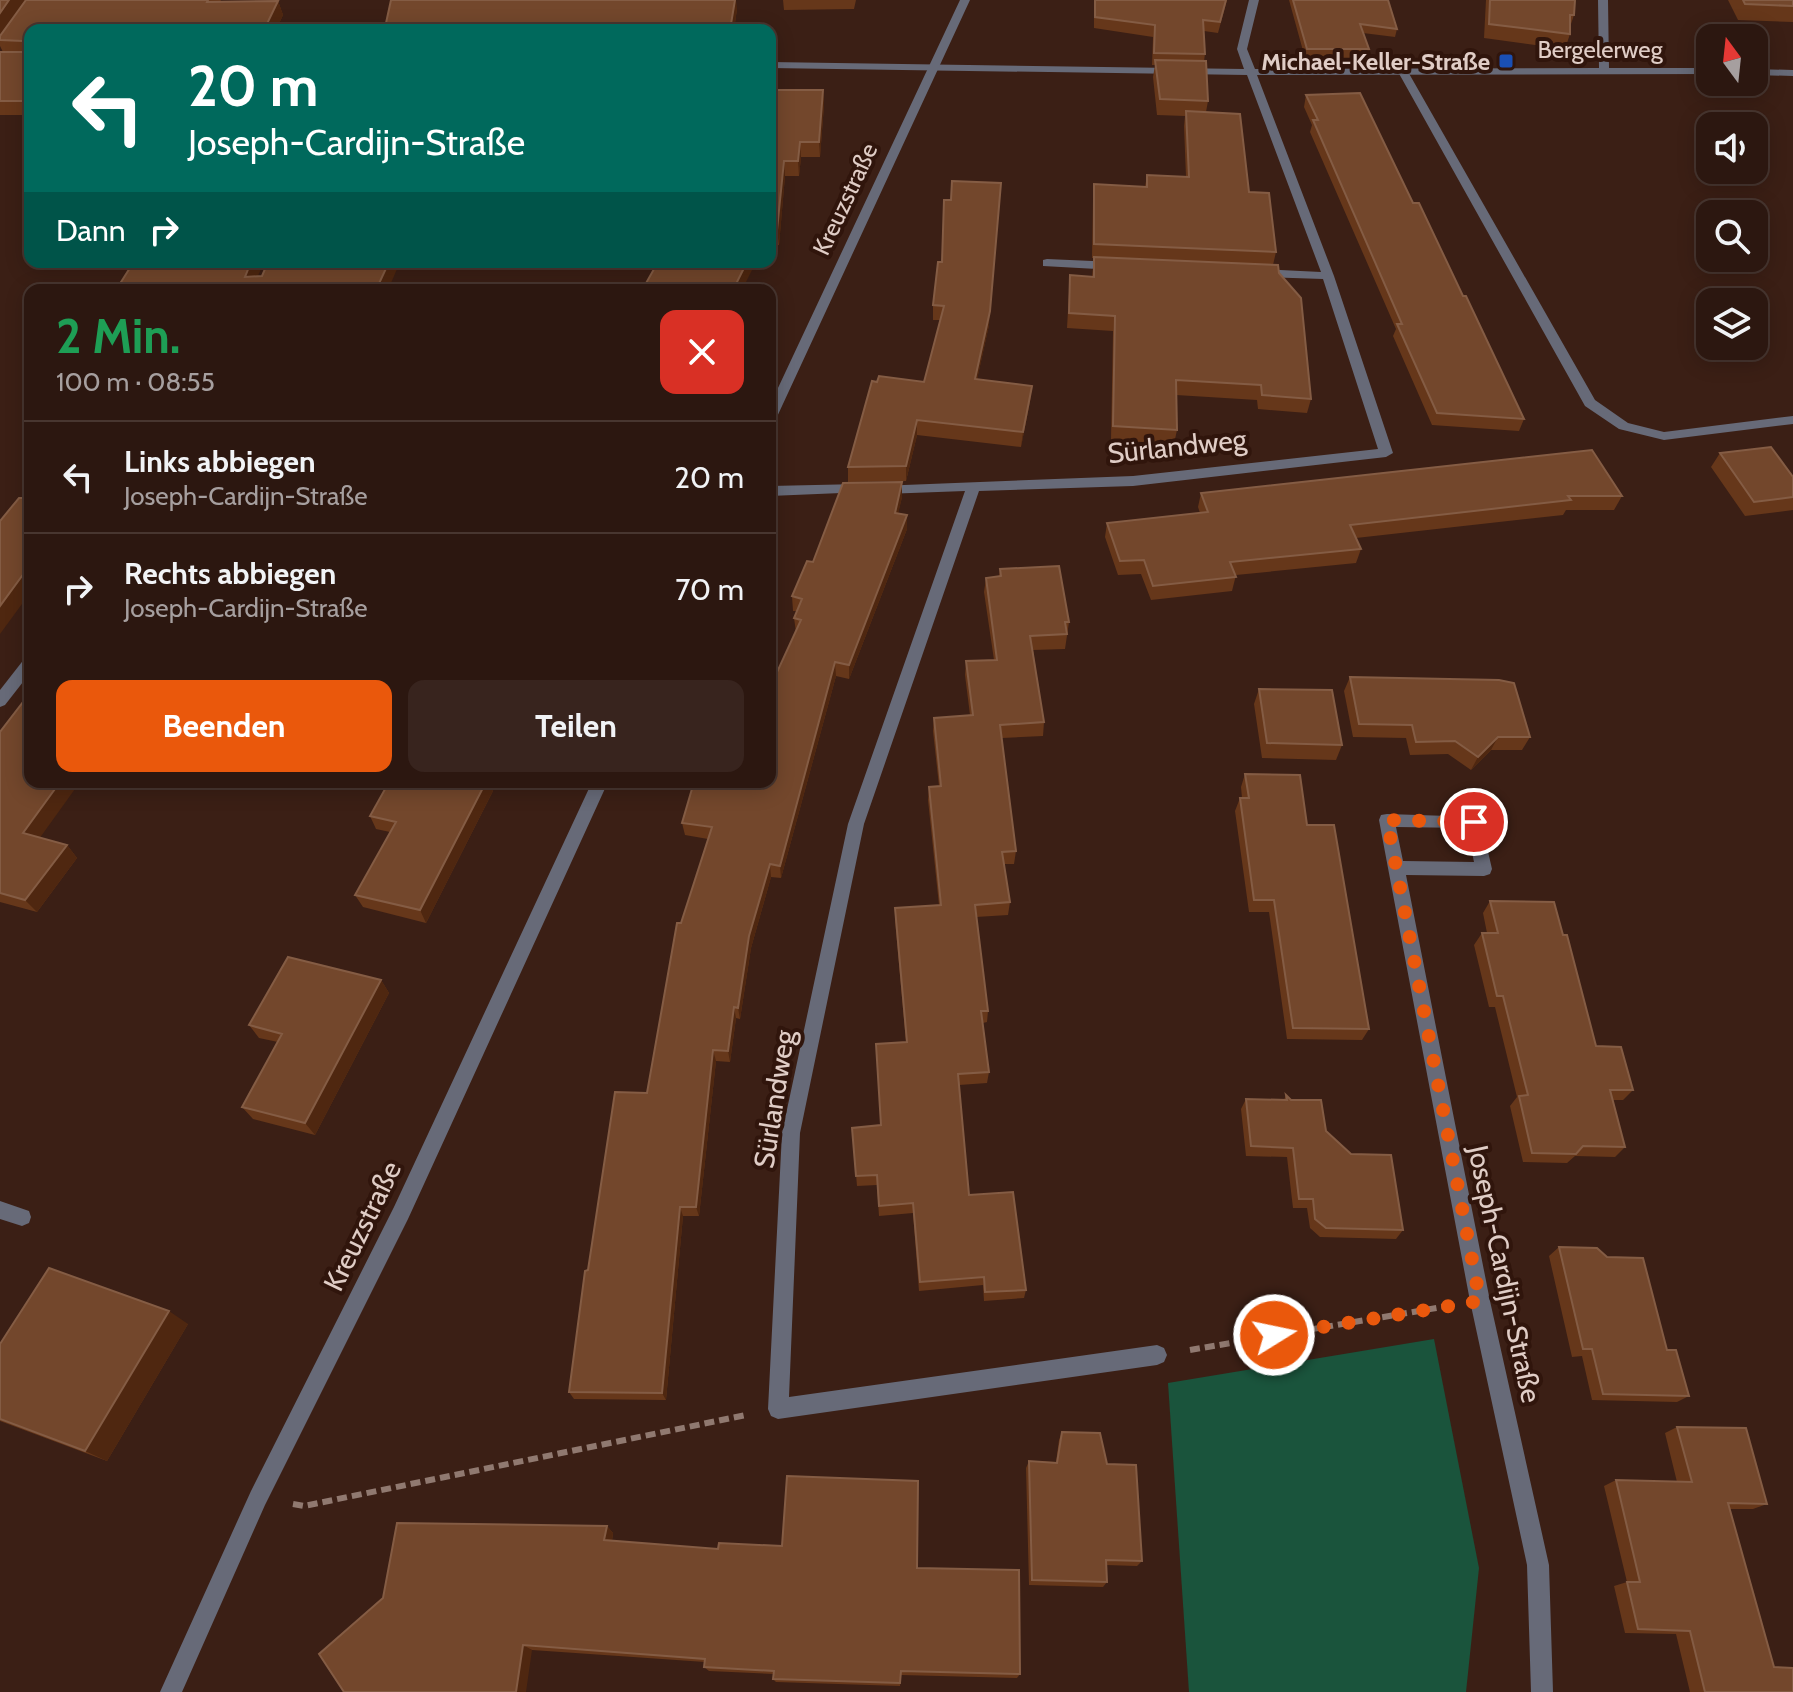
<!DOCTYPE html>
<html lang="de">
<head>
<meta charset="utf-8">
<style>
	:root { --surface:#2c1710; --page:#38241e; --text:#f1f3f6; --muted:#a69f9f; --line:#483630; --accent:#ea580c }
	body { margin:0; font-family:Cabin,sans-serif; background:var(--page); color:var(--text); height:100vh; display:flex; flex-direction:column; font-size:30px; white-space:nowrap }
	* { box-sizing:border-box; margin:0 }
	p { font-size:26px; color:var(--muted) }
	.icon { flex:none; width:44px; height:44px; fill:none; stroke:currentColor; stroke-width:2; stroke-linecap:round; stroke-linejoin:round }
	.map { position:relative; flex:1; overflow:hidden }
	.side { position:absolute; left:24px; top:284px; width:752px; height:504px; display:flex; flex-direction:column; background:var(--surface); border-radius:16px; box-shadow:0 4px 20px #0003,0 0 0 2px var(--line) }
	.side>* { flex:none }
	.guide { position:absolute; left:24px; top:24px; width:752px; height:244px; border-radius:16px; box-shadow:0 4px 20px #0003,0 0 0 2px var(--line); background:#00695c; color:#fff; overflow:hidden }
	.needle { width:52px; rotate:345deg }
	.fabs { position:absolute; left:1696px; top:24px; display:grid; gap:16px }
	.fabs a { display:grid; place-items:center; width:72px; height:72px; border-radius:16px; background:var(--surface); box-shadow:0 4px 20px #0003,0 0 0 2px var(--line); font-size:40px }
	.pin { position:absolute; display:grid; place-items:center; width:68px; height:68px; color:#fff; margin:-34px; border:4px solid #fff; border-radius:50%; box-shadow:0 2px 8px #0007 }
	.me { position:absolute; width:88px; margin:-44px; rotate:80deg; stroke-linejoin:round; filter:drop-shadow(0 0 6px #0008) }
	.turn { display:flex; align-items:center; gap:28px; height:168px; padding:0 32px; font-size:36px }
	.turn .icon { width:104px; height:104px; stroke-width:2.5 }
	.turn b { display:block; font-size:56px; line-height:68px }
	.then { display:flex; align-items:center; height:76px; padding:0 32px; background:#0003; gap:16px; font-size:30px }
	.round { display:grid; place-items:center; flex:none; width:84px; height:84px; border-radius:16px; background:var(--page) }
	.head { display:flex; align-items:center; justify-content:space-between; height:136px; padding:0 32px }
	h1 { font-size:48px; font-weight:800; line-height:60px; color:#1e9e55 }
	.button { display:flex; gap:16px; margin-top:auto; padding:16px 32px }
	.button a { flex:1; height:92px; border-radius:16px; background:var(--accent); color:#fff; font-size:32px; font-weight:800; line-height:92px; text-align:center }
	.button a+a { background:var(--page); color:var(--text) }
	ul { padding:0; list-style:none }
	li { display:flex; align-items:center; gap:24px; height:112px; padding:0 32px; border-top:2px solid var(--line) }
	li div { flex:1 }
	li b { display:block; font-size:30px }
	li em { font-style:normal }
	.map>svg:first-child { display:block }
	.green { fill:#1a543c }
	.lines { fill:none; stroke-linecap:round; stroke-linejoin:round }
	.path { stroke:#907970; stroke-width:6; stroke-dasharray:10 5; stroke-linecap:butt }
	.service { fill:#676a78; fill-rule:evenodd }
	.minor { fill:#676a78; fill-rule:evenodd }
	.tertiary { fill:#676a78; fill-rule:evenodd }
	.wall { fill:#66371a }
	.shaded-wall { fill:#4f2710 }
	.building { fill:#73472c; stroke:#845c44; stroke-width:2 }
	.route { stroke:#ea580c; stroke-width:14; stroke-dasharray:0 25.2 }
	.transit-dot { fill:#1a4fb4; stroke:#30150c; stroke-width:3 }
	.labels { text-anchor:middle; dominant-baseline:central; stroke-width:8; stroke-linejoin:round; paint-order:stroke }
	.far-street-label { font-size:24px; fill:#e0cdc6; stroke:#30150c }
	.far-poi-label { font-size:24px; font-weight:bold; fill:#e0cdc6; stroke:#30150c; text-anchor:end }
	.street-label { font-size:28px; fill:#e0cdc6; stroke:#30150c }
</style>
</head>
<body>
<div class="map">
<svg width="1793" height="1692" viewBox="0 0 1793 1692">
	<rect width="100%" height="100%" fill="#3b1f15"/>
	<path class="green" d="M1434,1339l45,229 -13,124h-277l-21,-309z"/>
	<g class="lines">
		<path class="path" d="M1190,1350l258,-44
			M293,1504l11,2 442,-91"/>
		<path class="service" d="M1398,68l9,2 188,330 33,23 36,9 129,-16v8l-129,16 -45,-11 -34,-23 -188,-336z
			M0,1201l29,10 2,6 -2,6 -7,3 -22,-7z"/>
		<path class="minor" d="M1249,0h10l-12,49 8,20 344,-1 -1,-68h10l1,68h101v6l-453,1 77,201 59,177 -7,4 -253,29 -154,5 -115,333 -64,309 -11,264 368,-52 7,3 3,7 -3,7 -7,3 -379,54 -7,-3 -3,-7 14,-276 66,-309 117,-333 -81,3 -5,-2v-6l254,-10 245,-27 -55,-170 -65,-2 -6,-4 6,-4 63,3 -74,-197 -477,-7v-6l474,7 -7,-20z
			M1754,69l39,1v6l-39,-1z
			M1047,259l68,3 6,4 -6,4 -72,-4v-6z
			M860,484l5,2v6l-95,4v-10z
			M30,656v17l-25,32 -5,2v-17l25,-32z
			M1387,814l93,3 12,52 -2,5 -6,2 -78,-1 84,426 59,264 4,127h-22l-4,-127 -57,-264 -82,-433 -9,-48 2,-5zM1396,827l71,1 7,34 -71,-1z"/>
		<path class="tertiary" d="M960,0h10l-194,419 -6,4v-18z
			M592,782h16l-200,437 -143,286 -83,187h-22l91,-201 143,-284z"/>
	</g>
	<path class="wall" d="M0,0h221l-1,2 58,-1 5,14 -7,15h-246v85h-30v-63h3l-3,-6z
		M783,0h73l-2,9 -70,1z
		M1094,0h133l-9,33 -14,-2 1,23 -1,7 4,40 -2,11 43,80 27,60 -3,13 6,8 32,126 -4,14 -49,-4 -1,-9 -81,-5 1,35 -3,14 -63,-4 2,-109 -46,-3 3,-53 22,2 2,-19h-2l1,-60 1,-14 51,3 2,-12 39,2 -2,-51 1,-10 -28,-1 -4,-38 2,-12h-3l1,-28 -59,-9z
		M1289,0h99l9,29 -2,8 -32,-4 6,16 -2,9h-62z
		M1486,0h89l-1,15 -4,12v7l-5,15 -81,-11z
		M1728,0h65v22l-55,-2z
		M737,9l-3,21h-346l-2,-7z
		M770,90h53l1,15 -4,52h-19l-2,19h-14l-6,69h-9z
		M1306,95l107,108 50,93 61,123 -5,12 -87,-6 -39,-89 3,-7 -86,-197 2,-7 -8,-18z
		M938,262l51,63 -12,54 55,7 -2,15 -9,46 -104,-12 -11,46 -58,1v-15l76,-85 16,-62h-7v-15z
		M1720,453l73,24v33l-48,6 -34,-49z
		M902,482v15l-4,16 9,16 -58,150 -13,-3 -55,202 -10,-1 -20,71 -11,71 -4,-1 -6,44 -14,-1 -17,155h-16l-17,184 -92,-1 -5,-7 19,-122 59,-177 34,-170 27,-84 -23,-4 -3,-12 88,-41 26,-150 -2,-14 3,-7h-4l-1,-15 21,-34z
		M1201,493l421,3 -8,14h-48l-3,5 -207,23 5,11 -5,14 -120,12 -4,16 -81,9 -10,-26 -23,1 -13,-38 2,-14 93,-10 -2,-6z
		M1000,569l69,53 -4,27 -32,1 11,72 -1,14 -41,2 14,113 -2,13h-10l6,38 -2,13 -32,2 12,94 -1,11 -4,1 6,49 -2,11 -28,2 10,110 57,95 -2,8 -40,3 -1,-16 -64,6 -6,-78 -34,3 -2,-31 -20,1 -5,-58 29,-3 25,-83 -11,-122v-12l44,-3 -11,-105 1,-13 10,-1 -6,-55 1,-13 36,-3 -5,-40 1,-14 28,-1 -10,-68 2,-14 13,-2z
		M1350,677l180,60 -8,13h-31l-20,20 -23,-16 -38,1 -4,-17 -53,-1 -9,-46z
		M1259,689l83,56 -6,15 -74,-2 -8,-54z
		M0,732l40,106 27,7 10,13 -40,54 -37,-10z
		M1245,774l62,51 62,204 -7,11 -75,-1 -18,-127h-20l-14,-101 5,-13h2l-1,-11z
		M389,782h100l4,9 -67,132 -63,-16 -8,-12 35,-63 -14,-3 -6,-13z
		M1490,901l73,34 33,111 37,44 -10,10h-10l12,47 -10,10 -40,-1 -8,7 -44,-1 -13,-56 7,-9 -22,-90h-6l-15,-62 8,-12h5l-4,-20z
		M381,980l8,13 -74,142 -62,-16 -11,-12 36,-65 -19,-4 -10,-13z
		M1286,1095l40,36 77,99 -7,9 -76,-2 -10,-9 -3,-20h-14l-6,-51 -41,-1 -5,-47 5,-10 38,1z
		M1559,1247l108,103 22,46 -12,6 -85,-2 -10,-44 -10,1 -23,-101z
		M188,1324l-81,137 -107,-40v-77z
		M1677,1427l90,77 -14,5h-23l44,158 19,25h-103l-14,-58 -51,-1 -11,-47 13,-4 -23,-96 12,-6 61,2 -12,-49z
		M1062,1432l80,129 -5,5 -31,-1 1,17 -4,5 -74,-2 -3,-117 3,-7 27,1 3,-22z
		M607,1526l6,7 -1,8 305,27 103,106 -3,4 -116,-3 -1,11 -124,-4 -3,-3 1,-5 -65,-3 -5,-4 1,-5 -173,-12 -149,-52z"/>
	<path class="shaded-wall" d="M9,0h16l-25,37v-24z
		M735,0h1l1,9 -3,21h-4z
		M278,1l5,14 -7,15h-12z
		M823,90l1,15 -4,52 -1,-15z
		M800,142l1,15 -2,19 -1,-15z
		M784,161l1,15 -6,69 -2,-15z
		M1000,198l-11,127 -15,69 1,-15z
		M251,262h13l-12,28 -7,-13z
		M389,262h11l-12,28h-12z
		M747,262h9l-14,28h-9z
		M1032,386l-2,15 -9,46 2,-15z
		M917,420v15l-11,46v-15z
		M902,482v15l-7,30v-14z
		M907,515v14l-58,150v-14z
		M30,565v28l-30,41v-28z
		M835,662l1,14 -55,202 -1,-12z
		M1498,737l-7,13 -20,20 7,-13z
		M60,782h20l-46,64 -11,-13z
		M486,782h3l4,9 -67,132 -6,-13z
		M67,845l10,13 -40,54 -12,-12z
		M770,864l1,13 -20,71 -11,71 -2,-11 11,-72z
		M381,980l8,13 -74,142 -10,-12z
		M734,1007l2,11 -6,44 -2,-11z
		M713,1050l3,11 -17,155 -3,-9z
		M680,1207l3,9 -17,184 -4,-7z
		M169,1311l19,13 -81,137 -22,-10z
		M607,1526l6,7 -2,14 -7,-7z
		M523,1645l9,5 -6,42h-10z"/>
	<path class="building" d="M0,0h9l-9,13z
		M26,0h182l-1,2 71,-1 -14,29h-234v71h-30v-49h25l-2,-11 -23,-1v-4z
		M391,0h344l-5,30h-324l3,-7h-23z
		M1095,0h131l-6,22 -17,-2 2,34 -51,-1 1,-28 -60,-8z
		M1293,0h95l9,29 -37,-5 9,25h-62z
		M1490,0h85l-1,15h-4v19l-81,-10z
		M1743,0h50v6l-48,-2z
		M1155,60l51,1 2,40 -48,-2z
		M770,90h53l-4,52h-19l-2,19h-14l-7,69h-7z
		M1360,93l53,110h6l44,93h3l58,123 -87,-6 -40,-89h5l-89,-204h5l-12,-25z
		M1186,111l54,3 9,78 20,1 7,59 -182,-8v-60l53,3v-12l42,2z
		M952,181l49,2 -11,128 -15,68 57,7 -9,46 -106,-12 -11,46 -58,1 24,-86 5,1 2,-6 45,6 20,-76 -11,-1 5,-43h4l2,-62h7z
		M1094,257l184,8 1,8 22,25 10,101 -49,-4 -1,-10 -85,-5 1,50 -64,-4 2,-110 -46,-3 1,-38 24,2z
		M130,262h121l-6,15 17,-1 6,-14h121l-13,28h-260l17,-27z
		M658,262h89l-14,28h-88l3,-5h-3z
		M1771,447l22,30v20l-39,5 -34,-49z
		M1592,450l30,46h-54l3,4 -221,25 11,24 -131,13 6,15 -83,9 -9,-26 -24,1 -13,-38 101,-11 -7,-19z
		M902,482l-7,31 12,2 -58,150 -14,-3 -55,204 -10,-2 -21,72 -11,72 -4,-1 -6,44 -15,-1 -17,157h-16l-18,186 -93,-1 16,-121 3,-1 27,-178 32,1 30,-170h4l31,-96 -30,-4 12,-41h76v-90l2,-9 29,-63 -7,-2 8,-19 -10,-3 15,-35 6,1 30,-79z
		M30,490v75l-30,41v-85l19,-23h5z
		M1059,566l10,56h-4l2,12 -37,2 14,86 -44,3 16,126 -14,1 8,50 -35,3 13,106h-7l8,61 -31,2 11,121 44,-3 13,98 -41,2 -1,-15 -64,5 -7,-79 -34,3 -2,-31 -21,1 -4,-48 29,-3 -5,-81 31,-2 -12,-134 46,-3 -12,-118 12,-1 -7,-68 39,-3 -7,-54 31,-1 -11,-82 15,-2 -1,-7z
		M1350,677l149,3 15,3 16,54h-32l-20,20 -23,-16 -39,1 -4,-17 -53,-1z
		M1259,689l73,1 10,55 -75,-2z
		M30,693v89h30l-37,51 44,12 -42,55 -25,-7v-161z
		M1245,774l55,1 7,50h27l35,204 -76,-1 -19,-128h-20l-14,-102h9z
		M389,782h97l-66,128 -65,-15 41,-73 -26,-6z
		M1490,901l64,1 9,33h4l29,111 25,1 12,43h-23l15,57 -42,-1 -7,8 -44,-1 -13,-57 9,-1 -25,-99h-6l-15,-63h16z
		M288,957l93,23 -76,143 -63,-16 40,-73 -33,-9z
		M1286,1095l5,5h30l5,31 25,23 40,1 12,75 -77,-2 -11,-9 -2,-20h-14l-6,-51 -42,-2 -5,-47 41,1z
		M1559,1247l38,1 10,9 36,1 24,92h9l13,46 -86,-2 -11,-45h-9z
		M49,1268l120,43 -84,140 -85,-32v-75z
		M1677,1427l69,1 21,76 -39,-1 46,164 19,1v24h-88l-15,-61 -52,-2 -11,-47h13l-24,-102 76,2z
		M1062,1432l38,1 7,31 29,1 6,96 -36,-1 1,22 -75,-2 -3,-119 28,2z
		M787,1476l131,5 -1,87 102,2 1,104 -119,-3 -1,12 -127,-4 1,-8 -70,-4 1,-8 -182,-14 -7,47h-172l-25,-38 64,-56 14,-75 210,3 -3,14 114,9 1,-6 63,3z"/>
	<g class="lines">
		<path class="route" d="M1274,1335l206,-34 -93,-481 87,2"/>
	</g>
	<rect class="transit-dot" x="1498" y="53" width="16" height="16" rx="4"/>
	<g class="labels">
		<g class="far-street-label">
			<text x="1600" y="49">Bergelerweg</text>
			<text transform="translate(845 199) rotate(-65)">Kreuzstraße</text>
		</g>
		<g class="far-poi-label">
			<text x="1490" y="61">Michael-Keller-Straße</text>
		</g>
		<g class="street-label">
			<text transform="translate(1177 446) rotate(-6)">Sürlandweg</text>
			<text transform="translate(774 1099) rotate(-81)">Sürlandweg</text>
			<text transform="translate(362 1226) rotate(-64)">Kreuzstraße</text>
			<text transform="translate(1505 1274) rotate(78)">Joseph-Cardijn-Straße</text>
		</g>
	</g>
</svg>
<div class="fabs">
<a><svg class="needle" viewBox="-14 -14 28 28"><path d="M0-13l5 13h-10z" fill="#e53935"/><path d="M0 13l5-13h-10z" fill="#a69f9f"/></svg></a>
<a><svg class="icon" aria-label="sound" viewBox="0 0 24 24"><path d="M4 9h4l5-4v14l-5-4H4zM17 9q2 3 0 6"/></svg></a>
<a><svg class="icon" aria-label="search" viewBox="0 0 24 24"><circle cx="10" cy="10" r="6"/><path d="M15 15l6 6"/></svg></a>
<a><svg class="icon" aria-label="layers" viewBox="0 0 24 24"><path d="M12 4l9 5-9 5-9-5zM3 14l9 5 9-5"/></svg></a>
</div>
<div class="pin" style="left:1474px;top:822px;background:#d93025"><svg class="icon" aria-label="arrive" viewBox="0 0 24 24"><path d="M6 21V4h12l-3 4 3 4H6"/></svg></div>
<svg class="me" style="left:1274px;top:1335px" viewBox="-20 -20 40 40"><circle r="17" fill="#ea580c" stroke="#fff" stroke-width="3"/><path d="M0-11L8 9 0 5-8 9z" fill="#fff"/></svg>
<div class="guide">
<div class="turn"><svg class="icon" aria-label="left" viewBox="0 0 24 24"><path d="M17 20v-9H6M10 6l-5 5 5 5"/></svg><div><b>20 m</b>Joseph-Cardijn-Straße</div></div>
<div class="then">Dann<svg class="icon" aria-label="right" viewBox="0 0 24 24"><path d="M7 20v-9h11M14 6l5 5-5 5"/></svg></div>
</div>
<section class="side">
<div class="head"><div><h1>2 Min.</h1><p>100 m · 08:55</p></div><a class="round" style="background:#d93025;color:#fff"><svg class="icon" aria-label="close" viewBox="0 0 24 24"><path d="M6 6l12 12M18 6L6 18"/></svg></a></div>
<ul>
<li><svg class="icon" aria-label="left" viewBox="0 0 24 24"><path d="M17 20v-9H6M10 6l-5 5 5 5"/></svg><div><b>Links abbiegen</b><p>Joseph-Cardijn-Straße</p></div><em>20 m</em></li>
<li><svg class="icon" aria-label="right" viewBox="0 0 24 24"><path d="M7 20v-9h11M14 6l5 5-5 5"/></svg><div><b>Rechts abbiegen</b><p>Joseph-Cardijn-Straße</p></div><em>70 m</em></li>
</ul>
<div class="button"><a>Beenden</a><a>Teilen</a></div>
</section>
</div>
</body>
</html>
